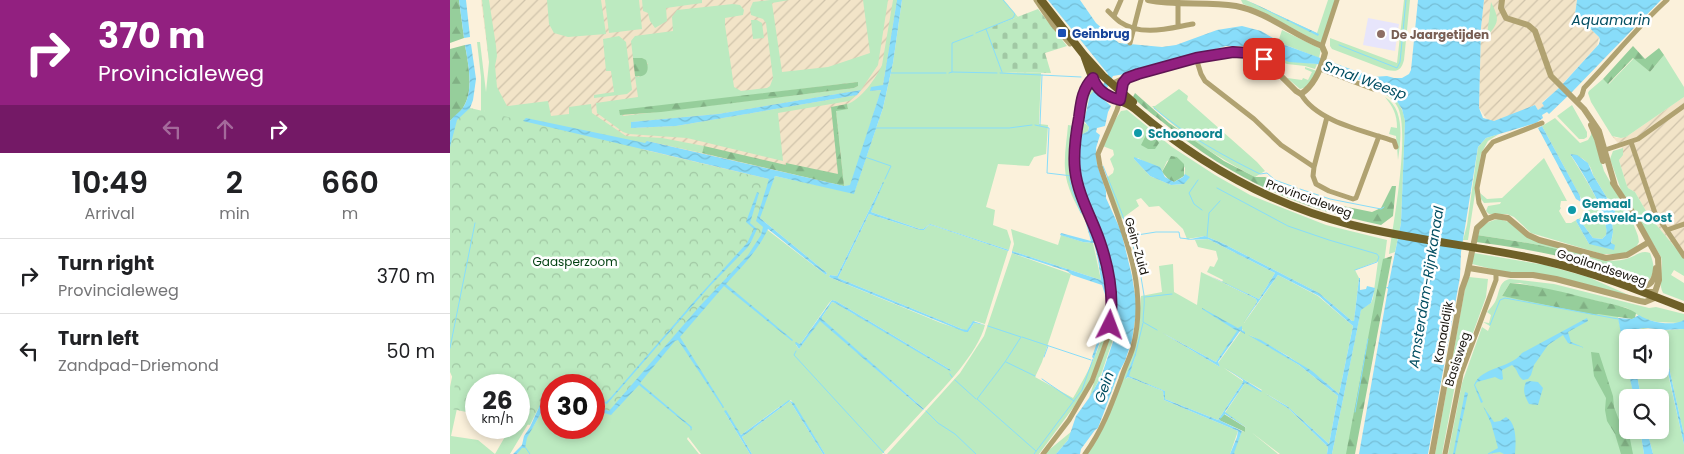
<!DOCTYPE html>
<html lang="en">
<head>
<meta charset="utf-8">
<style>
	:root { --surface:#fff; --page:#f6f6f6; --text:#202124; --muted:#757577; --line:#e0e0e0 }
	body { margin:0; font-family:Poppins,sans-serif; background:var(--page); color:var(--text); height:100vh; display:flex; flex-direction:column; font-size:19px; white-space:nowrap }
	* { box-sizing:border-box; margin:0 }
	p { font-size:16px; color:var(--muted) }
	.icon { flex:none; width:28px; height:28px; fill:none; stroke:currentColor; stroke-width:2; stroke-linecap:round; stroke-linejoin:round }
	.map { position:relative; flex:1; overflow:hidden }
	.side { display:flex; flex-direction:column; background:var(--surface); width:450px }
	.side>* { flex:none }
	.hud { background:#922080; color:#fff; overflow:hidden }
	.fabs { position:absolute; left:1169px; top:329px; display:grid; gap:10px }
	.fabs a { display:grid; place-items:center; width:50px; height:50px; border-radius:8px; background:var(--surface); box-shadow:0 2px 8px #0003; font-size:25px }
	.speed { position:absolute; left:15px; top:374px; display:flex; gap:10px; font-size:25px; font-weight:700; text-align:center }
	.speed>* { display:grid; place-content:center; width:65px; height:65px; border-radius:50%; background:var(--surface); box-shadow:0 2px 8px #0003; line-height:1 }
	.speed small { font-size:12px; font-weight:400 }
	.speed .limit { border:8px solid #d22; background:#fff; color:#111 }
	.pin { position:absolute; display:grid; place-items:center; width:42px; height:42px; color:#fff; margin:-21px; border-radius:10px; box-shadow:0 2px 8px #0006 }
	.me { position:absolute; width:55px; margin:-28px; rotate:3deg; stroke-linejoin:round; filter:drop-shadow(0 0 4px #0008) }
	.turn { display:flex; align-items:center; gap:18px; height:105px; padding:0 15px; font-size:22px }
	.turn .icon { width:65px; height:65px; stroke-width:2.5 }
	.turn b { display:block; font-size:35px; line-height:42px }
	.lanes { display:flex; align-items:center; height:48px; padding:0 15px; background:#0003; justify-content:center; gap:25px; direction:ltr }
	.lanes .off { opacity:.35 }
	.eta { display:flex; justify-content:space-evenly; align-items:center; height:85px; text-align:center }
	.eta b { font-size:30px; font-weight:600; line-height:35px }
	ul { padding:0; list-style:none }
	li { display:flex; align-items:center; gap:15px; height:75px; padding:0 15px; border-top:1px solid var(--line) }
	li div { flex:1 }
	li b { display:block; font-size:19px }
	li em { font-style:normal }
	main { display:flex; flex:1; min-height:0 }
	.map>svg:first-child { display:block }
	.industrial { fill:url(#industrial-furrows) }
	.education { fill:#e7e5fb }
	.grass { fill:#bceac0; fill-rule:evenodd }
	.forest { fill:url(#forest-firs) }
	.cemetery { fill:url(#cemetery-stones) }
	.park { fill:url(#park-crowns) }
	.water { fill:url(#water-waves) }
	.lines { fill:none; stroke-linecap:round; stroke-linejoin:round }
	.stream { stroke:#88ddfa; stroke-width:1 }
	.minor { stroke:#b0a271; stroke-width:5 }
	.tertiary { stroke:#b0a271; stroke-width:6 }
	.primary { stroke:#6f6028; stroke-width:8 }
	.route-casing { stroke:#5f1553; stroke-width:12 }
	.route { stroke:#922080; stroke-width:9 }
	.transit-dot { fill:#1a4fb4; stroke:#fff; stroke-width:2 }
	.education-dot { fill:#8d6e63; stroke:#fff; stroke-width:2 }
	.culture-dot { fill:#0f9aa8; stroke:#fff; stroke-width:2 }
	.labels { text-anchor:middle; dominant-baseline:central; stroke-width:5; stroke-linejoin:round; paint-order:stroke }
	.transit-label { font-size:12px; font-weight:bold; fill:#164399; stroke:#fff; text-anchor:start }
	.education-label { font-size:12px; font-weight:bold; fill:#785e54; stroke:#fff; text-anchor:start }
	.culture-label { font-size:12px; font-weight:bold; fill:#0d838f; stroke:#fff; text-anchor:start }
	.street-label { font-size:12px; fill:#17130c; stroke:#fff }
	.park-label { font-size:12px; fill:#003f10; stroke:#fff }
	.water-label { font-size:14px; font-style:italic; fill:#004d61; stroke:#fff }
</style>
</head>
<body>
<main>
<section class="side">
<div class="hud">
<div class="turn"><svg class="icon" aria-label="right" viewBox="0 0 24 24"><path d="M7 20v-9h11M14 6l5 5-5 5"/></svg><div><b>370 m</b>Provincialeweg</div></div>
<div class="lanes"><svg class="icon off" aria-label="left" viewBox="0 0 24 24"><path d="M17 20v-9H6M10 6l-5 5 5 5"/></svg><svg class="icon off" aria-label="ahead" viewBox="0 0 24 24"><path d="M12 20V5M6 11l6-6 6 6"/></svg><svg class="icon" aria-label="right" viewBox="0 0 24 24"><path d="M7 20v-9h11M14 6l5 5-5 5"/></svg></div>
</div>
<div class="eta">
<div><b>10:49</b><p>Arrival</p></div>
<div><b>2</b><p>min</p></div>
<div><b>660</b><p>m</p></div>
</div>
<ul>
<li><svg class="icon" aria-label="right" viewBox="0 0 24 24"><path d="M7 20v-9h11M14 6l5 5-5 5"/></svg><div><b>Turn right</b><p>Provincialeweg</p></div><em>370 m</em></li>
<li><svg class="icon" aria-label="left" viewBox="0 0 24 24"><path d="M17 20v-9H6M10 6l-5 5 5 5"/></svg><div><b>Turn left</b><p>Zandpad-Driemond</p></div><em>50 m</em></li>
</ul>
</section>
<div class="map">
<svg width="1234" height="454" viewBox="0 0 1234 454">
	<defs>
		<pattern id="industrial-furrows" width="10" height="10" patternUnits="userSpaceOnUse" patternTransform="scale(1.25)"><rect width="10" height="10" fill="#f2e4c8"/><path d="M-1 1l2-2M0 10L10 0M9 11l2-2" fill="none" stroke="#cfc3ab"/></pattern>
		<pattern id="forest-firs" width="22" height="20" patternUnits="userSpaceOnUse" patternTransform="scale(1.25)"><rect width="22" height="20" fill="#96ce9b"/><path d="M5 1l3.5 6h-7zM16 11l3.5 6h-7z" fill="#81b084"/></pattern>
		<pattern id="cemetery-stones" width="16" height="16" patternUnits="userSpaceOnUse" patternTransform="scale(1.25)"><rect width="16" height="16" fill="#bceac0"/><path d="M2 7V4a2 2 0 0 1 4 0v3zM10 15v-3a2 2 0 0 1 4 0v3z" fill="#a1c8a4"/></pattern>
		<pattern id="park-crowns" width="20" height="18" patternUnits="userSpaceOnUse" patternTransform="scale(1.25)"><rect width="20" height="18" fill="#bceac0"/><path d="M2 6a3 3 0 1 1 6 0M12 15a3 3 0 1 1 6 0" fill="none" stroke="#a1c8a4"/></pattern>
		<pattern id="water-waves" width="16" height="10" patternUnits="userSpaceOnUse" patternTransform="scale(1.25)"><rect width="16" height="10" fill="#88ddfa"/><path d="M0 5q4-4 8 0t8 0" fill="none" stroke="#75bdd5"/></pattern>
	</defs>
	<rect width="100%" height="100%" fill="#fbf1db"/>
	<path class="industrial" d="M31,0h419l-12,75 -36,116 -79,-17 -3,6 -274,-65z
		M1034,0h93l-2,14 24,23 -2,9 -41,45 -14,11 2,4 -6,4 -3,-5 -38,16h-9l-9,-13 2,-80z
		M1234,97v161l-35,-42 -14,-24 -7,-4 -2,-5 -7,-23 3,-12 -10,-12 5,2 9,-1z"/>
	<path class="education" d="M918,18l31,6 -4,27 -32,-6z"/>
	<path class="grass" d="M32,0h7l7,46 1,10 -2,10 2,21 10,19 41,-5 3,15 18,-2v-7l22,-3 1,9 34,23 36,2 42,8 -2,7 -55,-12 -5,9 127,29 -13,42 70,54 1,-2 -67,-55 1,-9 14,-33 79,17 29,-85 10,-45 9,-63h102l14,17 -31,12 15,43 39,1 -2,51 9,1 -2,29 -12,3 -5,9 -31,-2 -12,43 9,3 -2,15 14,5 4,12 -2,8 -79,-26 -7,5h-3l-49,-17 12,-30 -46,94 -7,-1 -1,2 112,46 27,9 6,-9 11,2c-7,28 -41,63 -61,84l-103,-90 1,-2 10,-15 3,1 115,67h1l-115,-69 -4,-1 -3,3 -28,40 -5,2 3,4 21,-29 103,90 -41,44h-57l-34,-54 -12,7 -38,28 -17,-24 26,43h-49l-13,-17 -1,2 12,15h-182l27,-46 -5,-2 -29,48h-60v-67l14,-68 -6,85 -7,32 27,4 17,14 15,-26h9v-12l32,-31v43h43v-29l17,-20 -127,-254 1,-15 -1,6h-3v-39l-4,-35h3l6,50 3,-30z
		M97,0h54l5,34 -38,3 -14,-4 -5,-9z
		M155,0h34l3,29 -33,4z
		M192,0h60v3l-36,5 1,13 -12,7 -5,-7 -2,-8 -5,-2z
		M320,0h19l-17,3 10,69 46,-5 42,-14 -7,-53h25l-10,65 -17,25 -143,24 -87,8 1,6 44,-2 181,-31 -8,6 -71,12 5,48 -96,-23 -58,-4 -6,-2 -26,-19 -1,-10 42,-6 -3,-21 4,1 9,-13 -6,-6h-9l-2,-17 4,-5 38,-5 -1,-14 5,-7 56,-6 7,1 4,5 -1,5 -18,3v7l9,62 7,4 26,-3 3,-2 3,-8 -7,-55 -3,-4 -12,-4 -1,-6 3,-7zM408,82v4l-4,2 -231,28 -4,-5z
		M443,0h4l-14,85 -12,6 10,-1 -30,95 -7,1 -8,-76 12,-1 -1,-5c13,-3 30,-27 35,-39z
		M791,0h5l73,34 -2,-1 11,-33h7l-13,42h-4l-58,-31 -17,-7z
		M954,0h6l-6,60c-3,11 -7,12 -17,10l-55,-21 -2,-3v-8l67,25z
		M1041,2c8,16 9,20 -4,34z
		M301,20h6l5,3 2,15 -11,1z
		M832,30l39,19 -2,9 -41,-16z
		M169,36l7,6 6,48 -5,4 -33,4v-3l20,-3 -3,-21h-5l-3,-32z
		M795,46l16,4 28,11 28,3 -2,5 -10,-3 -18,-2 -39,-15z
		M1214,55l20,32v10l-58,40 -5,1 -9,-2 -21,-34 -3,-9 1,-2 14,-12 6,5 25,-26 16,14z
		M855,67l12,4c-4,8 -8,17 -17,18l-13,-11 15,2 1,-2 5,2 4,-8 -7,-3z
		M639,86l5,5c-8,8 -8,21 -10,32l5,3 -1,5 -7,4 -1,8 -2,-14 8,-39z
		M925,86c16,9 27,15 30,35l-4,102 -6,29 -6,2c4,-29 22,-125 8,-148 -5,-10 -15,-13 -24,-18z
		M729,89l9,7 -1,4 70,62 8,9 -10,6c-38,-20 -73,-42 -103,-71h3z
		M935,97c20,12 16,42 13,63l-2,-24 -7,-2 2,-7 6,1c0,-14 -4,-21 -12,-31z
		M1122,105l15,27v5l-3,2h-5l-22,-23z
		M677,110l45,37 43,28 35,20 76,30 61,15 -11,86 -22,128h-22l29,-145 10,-6 2,-5 5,-37 -23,9 4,8 -5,43h-2l-33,-28 -97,-50 -17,-7 -18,3 -4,-10 -24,-23 -10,1 -8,-9 -5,2 3,6 -19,14 -15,-41 8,-6 1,-4 -4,-10 4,-4 -1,-5 -13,-5 3,-7 18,-27zM727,157l8,11 -1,16 -13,1 -21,-9 -16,-17 4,-1 24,14 5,-11z
		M1105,118l25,25 8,-3 3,-5v-7l13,43 28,49 6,16 1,6 -4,7 -12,5h-21l-71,-21 -17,-16 -7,-3h-18l-3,-3 2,-5 12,-2 1,-2 -17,1 -3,-4 -1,-6 7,6 15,-1 42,-40 23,43h-6l-1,6 1,1 -2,3 7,12h5l18,-10 -47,-87zM1120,154c12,2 21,9 23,21l22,36v4l-3,3 1,14 -2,12h-22l-13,-23 3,-2 14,19 9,1 4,-4c4,-21 -25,-63 -36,-81z
		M618,125l6,1 -3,30 1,19 28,69 10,58 -1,22 -2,11 -16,45 -9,16 -43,58h-152l73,-81 24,-37 28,-83 59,21 -29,88 -7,15 38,21 3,-5c16,-28 33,-61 32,-94 -1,-27 -11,-55 -21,-79h-2c-9,-15 -19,-33 -20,-51 -1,-15 2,-30 3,-44z
		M1049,134l-11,7 -7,13 -13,86h-5l4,-15 11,-78 8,-9z
		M1173,148v7l-4,5 7,23 2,5 7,4 14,24 35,42v18l-10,-6 -3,5 13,8v18l-21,-8c-6,-12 1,-24 -2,-36l-40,-67 -11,-31 3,-8z
		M419,214l51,16h4l5,-5 5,1 74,25 -23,73 -10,-3 -4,3 -4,7 -5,-2 -124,-51z
		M1049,219l10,3 11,10 84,28c8,1 15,1 22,-1 9,-2 15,-10 24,-6 4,11 6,19 -2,28 -25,-10 -49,-21 -76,-28 -31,-9 -63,-13 -95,-18 4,-10 11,-14 22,-16z
		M561,229l47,16 3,-10 22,7 10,1 8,37 -89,-29 2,-7z
		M758,239l67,34 -16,26 -37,-17 1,-2 -16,-8 3,-6 4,1 4,-8 -2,-8 -18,-4 -3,-7z
		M1024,253l71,12 43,12 43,19 14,3h-7l-82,-22 -20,-3 -32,-2 -32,-8z
		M723,264l1,28 23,13 4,-33 55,27 1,3 -13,21 34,-48 40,21 35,30 -14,68 -19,-16 -32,-22 -40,-22 51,31 39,31 -9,48 -42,-38 -22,-13 24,16 39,38 -1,7h-47l-29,-22 27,22h-43l-2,-1 9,-22 3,1v-5l2,1 -22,-15 20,-30 16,8 1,-1 -38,-22 19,13v1l-25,38 -53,-21v-8l-37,-15 8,-21 -10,24 2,-2 35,14 1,9 74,31 -8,23h-144l6,-8 46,-112 3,-38 21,-4 -3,-26zM784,327l8,2 2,3 -3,-1 -23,32 2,4 -59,-35 55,30 22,-31z
		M1019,277l19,2 -2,18 -30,83 -14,74h-7l31,-171z
		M1060,279l44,5 95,24 7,-1 28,7v6l-4,3 -23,-1 -13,-3 -17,-11 -107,-25h-10l-8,13 116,20 16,81 -6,1v32h12l4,24h-196l14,-71 20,-56 6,4 2,-5 -7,-4 6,1 2,-8 -4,-3c3,-3 6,-7 8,-10 5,-9 3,-21 15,-23z
		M665,306c3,26 -2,33 -10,57 -4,13 -9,24 -16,35l22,-68z
		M1193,328l16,3 25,-2v106l-22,-99 -31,2 4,-8z
		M1210,338l24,107v9h-31l-6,-24h13v-32l-19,-1 -5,-27h24z
		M340,401l33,53h-71l-10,-17z
		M622,431l-4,9 -12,14h-12z"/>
	<path class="forest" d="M0,0h9l5,38 -14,5z
		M15,45c3,18 9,44 -1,61 -3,6 -9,10 -14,15v-72z
		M1183,46l12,13 14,-11 5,7 -14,17 -17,-14 -25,26 -5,-5z
		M183,58h9l4,2c4,10 1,18 -11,16z
		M408,82v4l-4,2 -193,24 -41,3 -1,-5z
		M685,93l34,30 55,38 31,16h10l44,20 19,6 44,9 9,-4 11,-22h4l-3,30 -12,9c-21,-5 -42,-9 -63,-16 -56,-18 -107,-47 -153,-85 -11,-9 -22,-16 -32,-27z
		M397,104l1,5 -12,2 8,75 -142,-33 2,-7 82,19v-2l52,11 -7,-67z
		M697,133l6,1 6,9 -4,6h-7l-7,-4z
		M721,156l6,1 7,7v12l-10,6 -5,-2 -7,-8z
		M1027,235c32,5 64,9 95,18 27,7 51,18 76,28 -20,3 -59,-17 -81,-23 -30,-7 -60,-12 -91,-16z
		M942,256l-37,198h-9l37,-195z
		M1060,283c29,2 60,11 88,18 13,3 27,5 38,12l-1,5 -3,1 -34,-5 -3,1 -93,-19z
		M1141,352l8,1 14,43 1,11 5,13 11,19 3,15h-12l-6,-20 -8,-13 -2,-11 1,-12 -12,-22z
		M774,414l21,13v5l-26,-12z"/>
	<path class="cemetery" d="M588,9l29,37 -22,7 6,20 -49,-1 -16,-43z"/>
	<path class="park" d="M16,107l304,73 -13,40 8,9 -10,19 -148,167 -13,-5v-25h-43v12l-8,2 -13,26 -11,-2v-38h-43v29l-24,-5 3,-26 -5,-11v-250z"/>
	<path class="water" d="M9,0h7l4,37 -6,1z
		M447,0h5l-9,63 -10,45 -29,86 -79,-18 -15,42 67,55 -1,2 -58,-46c-11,23 -25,36 -42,55l67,56 -1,1 -68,-55 -44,51 44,70 -1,1 -45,-68 -3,1 -35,42 52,44 -1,4 -1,-4 -51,-42 -28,30 -17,-5v-4l15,5 90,-104 49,-52 13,-20 2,-8 -7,-6 13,-42 -246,-58 3,-3 119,25 2,-2 197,45 6,-1 31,-95 -11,1 1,-4 12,-2z
		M598,0h32l16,23 23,20 43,4 14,-2 41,-15 25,-4 19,5 24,14 87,32 15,-1 7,2h8l7,-4 2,-4 7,-70h66l-3,28 -2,80 4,10 11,3 41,-16 3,5 6,-4 -2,-3 18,-16 39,-43 1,-4 -1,-3 -24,-23 2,-14h84l-90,93 -22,21 -2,-2 -5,3 1,3 -7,5 -50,15 -8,9 -17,105 -1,25 -32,177h-69l29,-165 -2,-2h2l13,-64 4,-102 -3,-12 -8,-12 -24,-13 -53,-20 -28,-2 -28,-12 -16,-4h-19l-96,27 -17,3 -11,22 9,8 -3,6 -3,14 -8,2 -1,4 4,3 -4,13 1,16 9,27v7l15,33 11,45 5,31 -5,33 -7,21 -6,11 -21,56 -3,2 -14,19 -1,5h-24l12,-14 8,-24 13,-18 12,-21 15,-44 1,-12 -5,-45 -7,-30 -9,-22 -17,-51 -1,-16 3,-22 7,-4 1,-4 -5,-6 6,-26 4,-4 5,3 9,-20z
		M796,0l71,33 2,1 -1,2z
		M21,44l5,35 -3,21 -3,8 -13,12 -7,27v-26c4,-6 11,-9 14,-15 10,-17 4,-43 1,-61z
		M411,90l-4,5 -181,31 -45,2v-6l87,-8z
		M1092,126l38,70 1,6 -5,-3 -38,-71z
		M1120,154l7,1 11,8 5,12 22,36v5l-3,2 1,14 -2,11 4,2 -1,5 -25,-6 -13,-23 1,-2h2l14,19 9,1 4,-4c4,-19 -25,-66 -36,-81z
		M684,157l26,10 5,10 9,5 9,-5 2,-3 5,3 -6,7 -13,1 -21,-9 -16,-17z
		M433,182h1l-13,30 49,17h3l7,-5 79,26 -1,1 -74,-25 -5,-1 -5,5h-4l-51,-16 -31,64 124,51 5,1 6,-9 12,4 -11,-2 -6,9h-3l-136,-55 1,-2 7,1z
		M307,192l2,1 -9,30 7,6 -5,11 -4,7 -39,40 -102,117 -13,-5v-2l12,5 6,-6 85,-98 50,-55 7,-14 -8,-7z
		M635,220h2c11,28 26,67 20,98 -3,14 -9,28 -13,41l-2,-2 14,-41 1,-15 -5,-16 -30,-10 -5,-4 -55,-18v-2l89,29 -3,-20 -4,-17 -11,-1 -23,-7 1,-2 30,8z
		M755,236l17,7 97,50 33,28h2l5,-43h1v12l6,-1 1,-3 8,2 -4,15 -10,7 -29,144h-5l1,-7 -39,-38 -25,-16 23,13 42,38 9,-48 -39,-31 -51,-30 13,5 51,31 27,23 14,-68 -34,-30 -41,-21 -35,48 14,-21 -1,-3 -50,-25 53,25 16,-26 -67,-34 -22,1z
		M382,300l4,1 115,69 -1,1 -115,-68 -3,-1 -10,15v2l102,90 -1,1 -103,-89 -21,28 -4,-6 1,-1 3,2 2,-1z
		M752,308l36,20 4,-2v4l3,2v2l-5,-3 -22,31 2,5 -59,-35 55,30 21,-31 -35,-22z
		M1189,315c10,7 34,12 45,5v9l-21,1 -4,3 -2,-4c-11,-1 -21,-4 -26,8l-3,1 -1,27 -9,-47 14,1z
		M1137,318l1,3 -20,11 3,10 14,6 -17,-5 -5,-8 -15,10 -14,20 -3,10 -3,4 -5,1c-6,-4 -5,-11 -11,-15l-10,5 1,9 -2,1 -6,-3 -18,5 -2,3 8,17 -2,1 -7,-18c8,-19 36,-16 48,-32z
		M1210,336h2l22,99v10z
		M685,354h1l-7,22 36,15v8l53,21 25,-38v-2l-19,-13 38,24 -1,1 -16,-9 -20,29 22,16 -22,-14 -6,6 23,11 -8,22 1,1h-5l7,-17 1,-6 -74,-31 -1,-9 -35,-14 -3,2z
		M1178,370h8l5,27h-7z
		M1080,381l8,1 5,6 -5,17 -9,-1c-4,-8 -7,-13 -3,-22z
		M99,390l2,1 -1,7 1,7 -2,-3 -3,2 -19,34 -2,10h-3l-5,6h-4l9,-9 2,-9 6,-9 14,-31z
		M1015,392l3,1 -13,61h-2z
		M339,400l5,3 31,51h-2l-33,-53 -48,36 10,17h-2l-26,-43 2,-1 15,25z
		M1033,406l11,16 6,-1 6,-4c11,6 10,25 9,37h-11l-4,-2 -13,2 11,-6 -7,-25z
		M1190,430h7l6,24h-9z"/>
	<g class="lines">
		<path class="stream" d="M536,29l16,43
			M526,33l37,-15 2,-4 -12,-14
			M889,45l58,23 3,-6 6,-62
			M502,72v-29l21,-8
			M441,73h55
			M499,73l3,-1 45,1
			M550,73l81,4
			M704,108c33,28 68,47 106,66l7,-1 8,7 22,8
			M585,125l14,3 -2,45 25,3
			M590,125l2,-50
			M425,128h134l23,-3
			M415,157l26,9 -6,13
			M653,166c17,42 35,84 41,129 1,9 -1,19 -1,27l14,8
			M619,177l3,13 9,23
			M748,180l-9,13 5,11 8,6
			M767,188l71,38 41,14 48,14 2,3 -2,5 -22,8
			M850,189l30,10 51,10 3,-2
			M681,236l25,-4h23l1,6 9,1
			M757,237l2,-24 11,-12
			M695,297l27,-3
			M1040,325l10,-25 5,-2 113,21
			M538,326l33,11 -16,25 -28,37 59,52
			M572,337l69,23
			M0,348l25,-125
			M346,351l-2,4 90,98
			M685,356l8,-33
			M594,357l4,-11
			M556,362l29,14
			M500,374l2,3
			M592,379l32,22
			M505,380l21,19
			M476,411l12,12 17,11 21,20
			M905,412l13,-73
			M75,447l5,7
			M584,454l48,-64 11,-31"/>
		<path class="minor" d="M586,0l17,25 17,19 4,-3
			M728,2v24
			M658,11c4,4 8,8 12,11 22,15 50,6 73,2
			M664,16l7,-16
			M680,43l11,-43
			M872,46l15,-46
			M746,58l5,16 4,7 49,38 27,26 33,22 13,-50
			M870,69l53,20
			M851,94c16,28 64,37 93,47l2,6
			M1129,99l3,-4 2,-7c28,-29 53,-61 83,-88
			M1181,142l24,71 29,43
			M1152,151l36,-12 46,-33
			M864,167l-1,9 3,8 13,7 24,8 3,-1 23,-62
			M1037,219l-8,-16 -2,-15 7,-35 9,-11 49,-19
			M1217,230l17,-6
			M593,454l26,-34 23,-39 16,-44 4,-24 -1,-20 -5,-27 -6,-24 -16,-39 -9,-32 -1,-14 8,-59 4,-12 7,-8
			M635,454c17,-23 26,-48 36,-75 3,-11 9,-21 12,-32 17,-65 -13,-121 -33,-181l-2,-12 19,-44 3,-10
			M995,454l16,-80 35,-94v-7"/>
		<path class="tertiary" d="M1052,0l-1,8 5,10 22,7 7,6 16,45 33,33 15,22 16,55
			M662,84l11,-5 73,-21 47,-6 9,1 12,6 32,32 5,3c14,-9 20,-25 24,-41l-3,-7c-29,-11 -55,-34 -86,-40 -29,-5 -59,0 -88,-6
			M670,100l1,-13 6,-9
			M1141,125l6,14 6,22
			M1163,183l21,32 24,43 1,22 -4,12h-10
			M1019,268l42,7h22l23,4 84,22 5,1 12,-5
			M1191,286c11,1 14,-8 15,-18
			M982,454l30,-165 5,-14 10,-47 10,-9 8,-3 13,2 20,17 11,5 67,18 21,-3 22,-13"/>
		<path class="primary" d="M591,0l43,55 19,21 30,26
			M634,55c6,16 10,36 27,43 10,4 16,4 24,11 63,54 136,96 217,116 64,16 129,21 193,36 48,11 93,29 139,47"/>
	</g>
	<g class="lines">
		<defs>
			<path id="route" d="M660,325c4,-27 -1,-57 -10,-83 -8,-24 -22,-46 -25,-72 -2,-17 1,-37 4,-53 2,-15 3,-28 14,-39 4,13 15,19 27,22l3,-17 4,-5 11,-4 58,-16 37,-6 16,1 15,6"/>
		</defs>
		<use href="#route" class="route-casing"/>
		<use href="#route" class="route"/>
	</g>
	<rect class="transit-dot" x="607" y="28" width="10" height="10" rx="2.5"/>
	<circle class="education-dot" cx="931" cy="34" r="5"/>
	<g class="culture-dot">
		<circle cx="688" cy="133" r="5"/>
		<circle cx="1122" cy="210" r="5"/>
	</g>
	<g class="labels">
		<g class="transit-label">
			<text x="622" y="33">Geinbrug</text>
		</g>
		<g class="education-label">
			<text x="941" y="34">De Jaargetijden</text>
		</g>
		<g class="culture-label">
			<text x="698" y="133">Schoonoord</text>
			<text x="1132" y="203">Gemaal<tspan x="1132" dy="14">Aetsveld-Oost</tspan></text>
		</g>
		<g class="street-label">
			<text transform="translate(859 198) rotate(20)">Provincialeweg</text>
			<text transform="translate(687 246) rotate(74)">Gein-Zuid</text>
			<text transform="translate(1152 267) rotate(18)">Gooilandseweg</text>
			<text transform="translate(993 332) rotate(-80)">Kanaaldijk</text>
			<text transform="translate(1007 359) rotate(-72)">Basisweg</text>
		</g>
		<g class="park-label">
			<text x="125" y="261">Gaasperzoom</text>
		</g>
		<g class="water-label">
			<text x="1161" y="20">Aquamarin</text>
			<text transform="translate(915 80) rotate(20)">Smal Weesp</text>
			<text transform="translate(976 287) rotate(-81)">Amsterdam-Rijnkanaal</text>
			<text transform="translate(654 387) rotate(-70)">Gein</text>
		</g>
	</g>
</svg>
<div class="fabs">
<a><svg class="icon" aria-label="sound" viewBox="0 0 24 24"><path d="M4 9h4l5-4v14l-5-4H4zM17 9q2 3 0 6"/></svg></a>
<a><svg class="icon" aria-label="search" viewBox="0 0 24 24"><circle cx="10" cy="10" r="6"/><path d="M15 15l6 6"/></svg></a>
</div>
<div class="speed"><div>26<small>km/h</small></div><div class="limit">30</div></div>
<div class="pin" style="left:814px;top:59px;background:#d93025"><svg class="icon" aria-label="arrive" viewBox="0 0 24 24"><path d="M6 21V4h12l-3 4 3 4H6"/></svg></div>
<svg class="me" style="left:660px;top:325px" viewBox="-20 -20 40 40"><path d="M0-17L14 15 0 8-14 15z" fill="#922080" stroke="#fff" stroke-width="4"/></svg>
</div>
</main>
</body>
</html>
